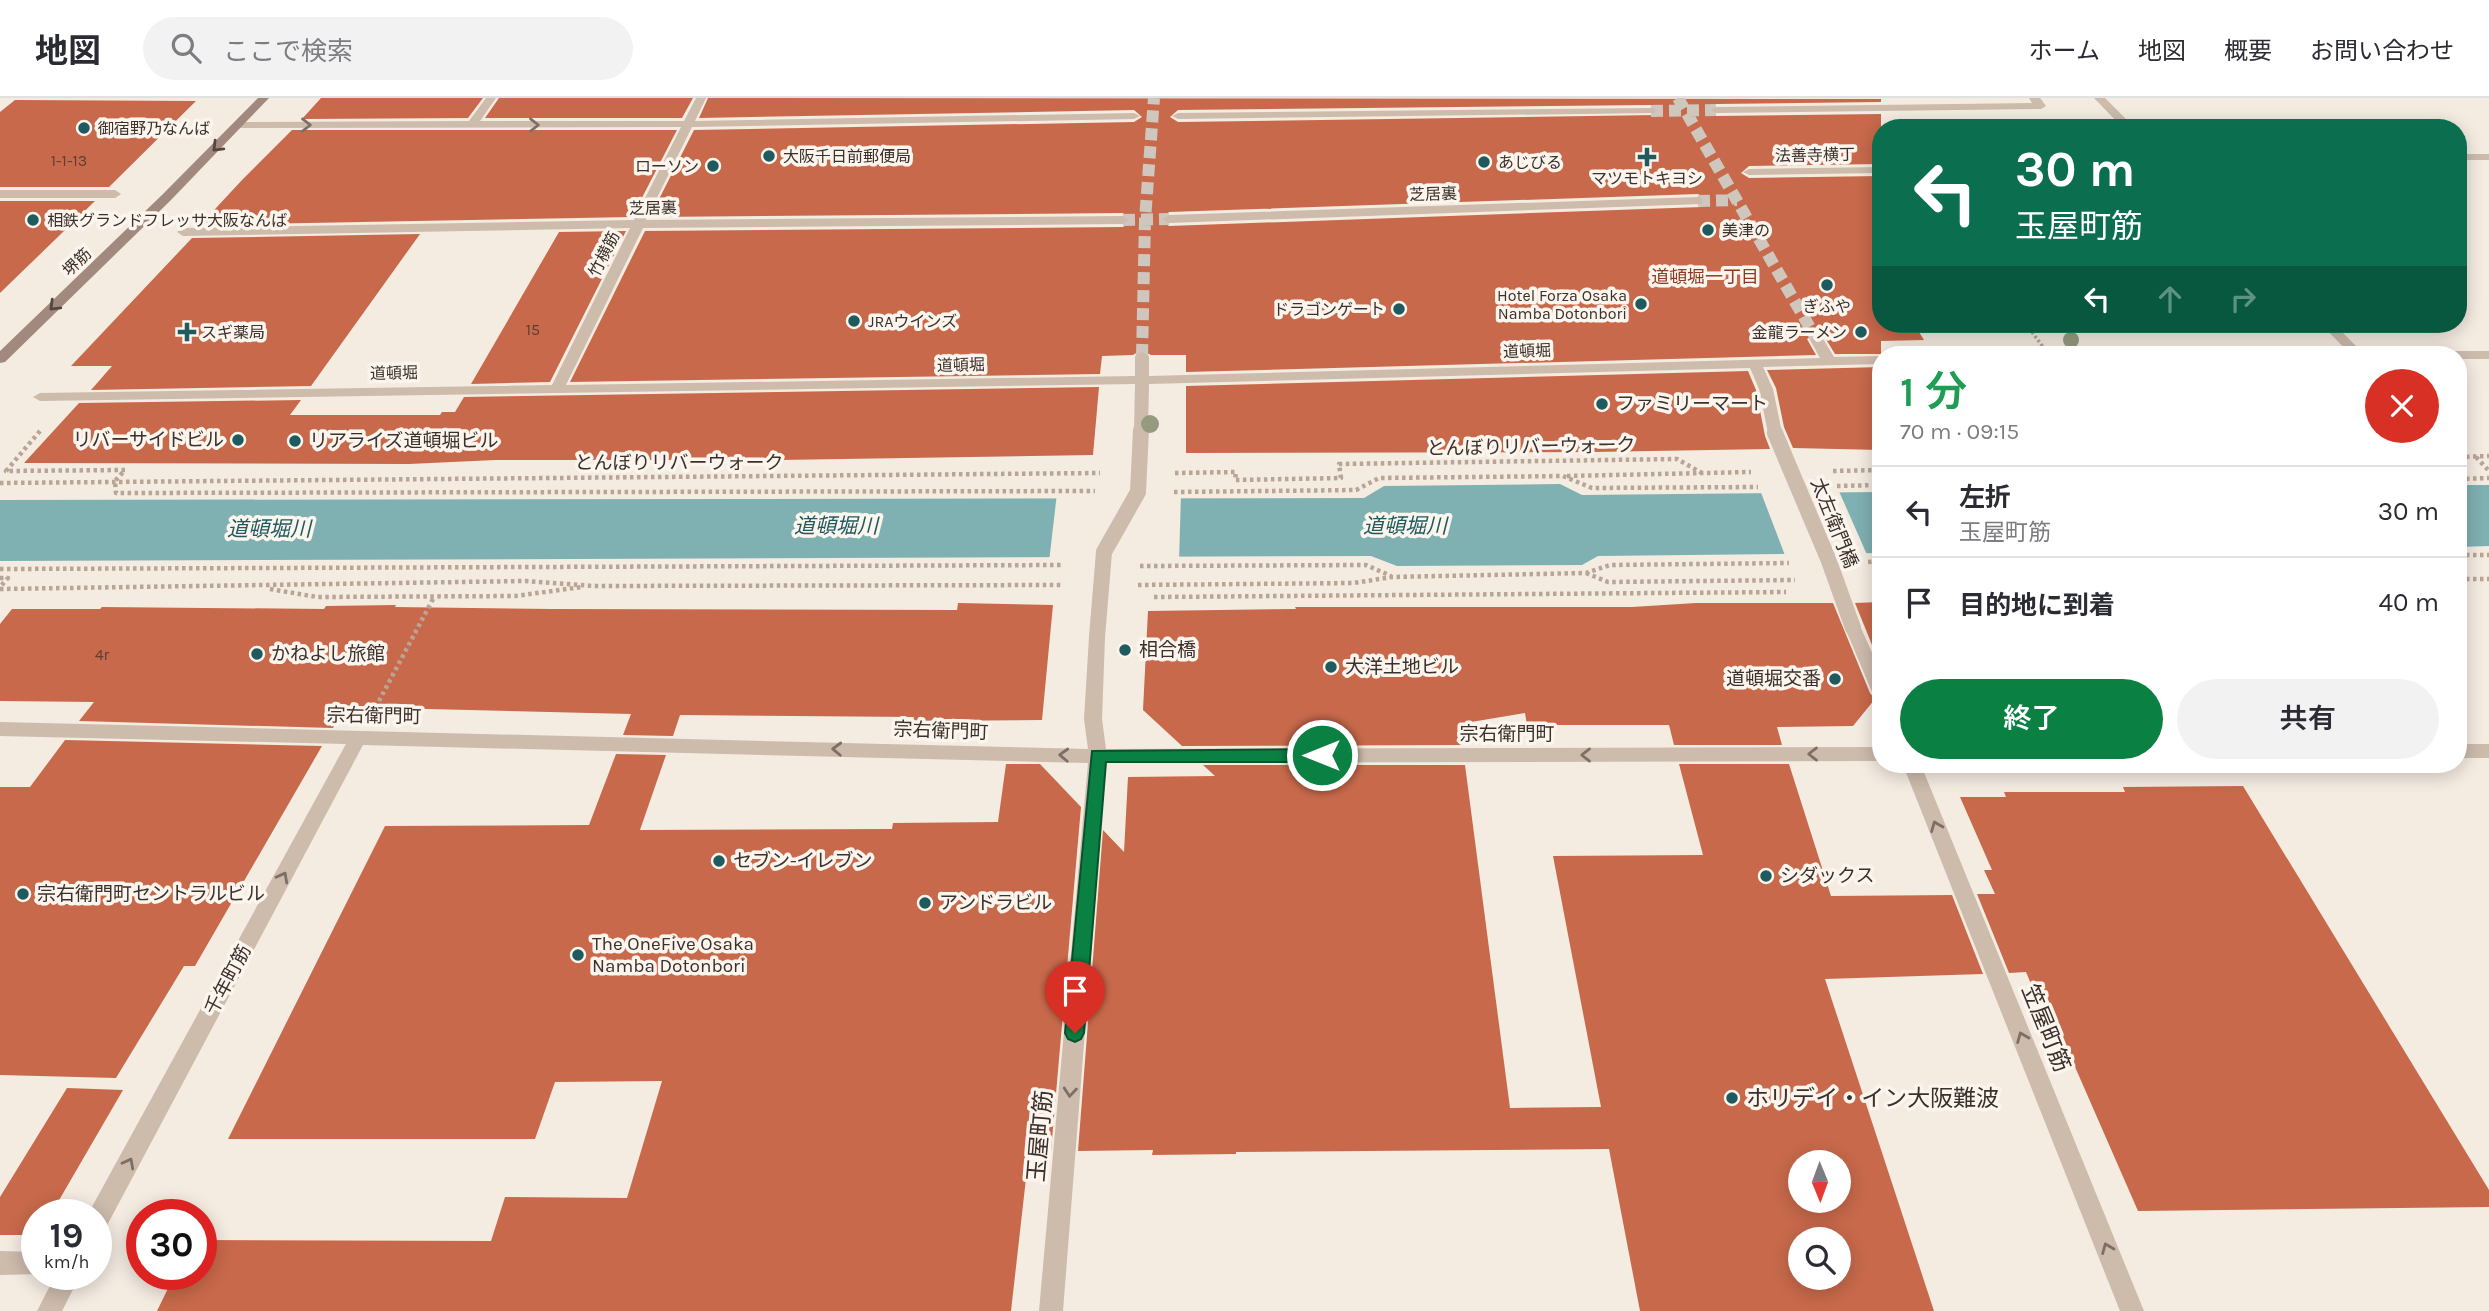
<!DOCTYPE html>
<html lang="ja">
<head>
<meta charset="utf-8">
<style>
	:root { --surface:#fff; --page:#f2f2f3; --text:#2b2b33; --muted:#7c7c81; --line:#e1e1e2; --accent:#0b8043 }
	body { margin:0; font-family:Karla,"Noto Sans JP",sans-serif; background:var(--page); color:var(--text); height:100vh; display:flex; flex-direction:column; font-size:26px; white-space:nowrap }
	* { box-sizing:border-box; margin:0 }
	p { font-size:23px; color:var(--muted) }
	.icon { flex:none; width:38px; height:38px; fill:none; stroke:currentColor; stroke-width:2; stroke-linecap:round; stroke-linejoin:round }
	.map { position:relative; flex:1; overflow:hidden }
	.sheet { position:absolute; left:1872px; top:248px; width:595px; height:427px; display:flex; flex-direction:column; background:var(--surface); border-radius:28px; box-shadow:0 4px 18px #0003 }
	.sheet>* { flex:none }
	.guide { position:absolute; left:1872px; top:21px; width:595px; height:214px; border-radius:28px; box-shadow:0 4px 18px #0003; background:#0b6e4f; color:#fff; overflow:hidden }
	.needle { width:46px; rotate:179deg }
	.fabs { position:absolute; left:1788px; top:1052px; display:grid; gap:14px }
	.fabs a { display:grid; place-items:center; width:63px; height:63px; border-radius:50%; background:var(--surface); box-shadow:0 4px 18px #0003; font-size:35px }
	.speed { position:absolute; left:21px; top:1101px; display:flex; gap:14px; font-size:35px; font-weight:700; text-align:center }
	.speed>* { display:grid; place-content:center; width:91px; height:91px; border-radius:50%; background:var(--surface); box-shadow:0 4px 18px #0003; line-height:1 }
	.speed small { font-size:18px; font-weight:400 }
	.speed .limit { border:10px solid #d22; background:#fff; color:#111 }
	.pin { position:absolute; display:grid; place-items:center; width:60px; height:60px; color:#fff; margin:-72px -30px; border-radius:50% 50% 50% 0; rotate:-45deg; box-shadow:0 0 7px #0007 }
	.pin .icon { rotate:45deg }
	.me { position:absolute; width:77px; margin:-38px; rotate:270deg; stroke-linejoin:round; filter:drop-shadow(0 0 5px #0008) }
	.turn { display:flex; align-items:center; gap:24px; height:147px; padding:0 28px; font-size:32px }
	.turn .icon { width:91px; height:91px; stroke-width:2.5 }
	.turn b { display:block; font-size:49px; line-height:60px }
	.lanes { display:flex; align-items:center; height:66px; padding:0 28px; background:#0003; justify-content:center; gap:35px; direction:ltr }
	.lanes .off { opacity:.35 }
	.round { display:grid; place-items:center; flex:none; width:74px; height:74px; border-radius:37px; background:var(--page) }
	.headline { display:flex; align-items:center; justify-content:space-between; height:119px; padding:0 28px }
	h1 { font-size:42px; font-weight:600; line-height:52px; color:#1e9e55 }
	.primary-button { display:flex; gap:14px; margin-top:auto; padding:14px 28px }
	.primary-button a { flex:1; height:80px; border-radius:42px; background:var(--accent); color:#fff; font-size:28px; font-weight:600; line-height:80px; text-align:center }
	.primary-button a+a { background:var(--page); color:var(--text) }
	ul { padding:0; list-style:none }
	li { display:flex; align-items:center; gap:21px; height:91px; padding:0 28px; border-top:2px solid var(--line) }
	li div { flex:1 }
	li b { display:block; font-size:26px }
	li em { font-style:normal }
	header { display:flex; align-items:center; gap:42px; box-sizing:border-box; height:98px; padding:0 35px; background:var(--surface); border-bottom:2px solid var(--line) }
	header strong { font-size:33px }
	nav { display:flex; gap:38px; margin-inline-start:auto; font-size:24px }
	.search { width:490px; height:63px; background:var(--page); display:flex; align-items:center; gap:18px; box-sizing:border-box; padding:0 24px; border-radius:38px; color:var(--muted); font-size:26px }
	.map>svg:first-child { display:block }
	.water { fill:#7fb0b2 }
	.pier { fill:#f4ebe1 }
	.building { fill:#c8694b; fill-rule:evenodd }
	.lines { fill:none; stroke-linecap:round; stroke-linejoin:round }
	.street-tunnel { stroke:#cfc6bd; stroke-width:12; stroke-dasharray:12 6; stroke-linecap:butt }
	.path-far1 { stroke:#b9a596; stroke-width:3.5; stroke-dasharray:2.5 2.5; stroke-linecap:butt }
	.path { stroke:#b9a596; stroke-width:4.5; stroke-dasharray:3.5 3.5; stroke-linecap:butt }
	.lane { fill:#cdbbac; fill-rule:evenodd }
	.street { fill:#cdbbac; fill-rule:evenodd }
	.secondary { fill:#a18a7d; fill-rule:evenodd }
	.street-bridge { stroke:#cdbbac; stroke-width:16 }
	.tree { fill:#969b7f }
	.oneway { stroke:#7d6f65 }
	.oneway2 { stroke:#544640 }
	.route { fill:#0b8043; stroke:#07532c; stroke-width:2 }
	.poi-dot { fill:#1f5a5e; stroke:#fbf5ee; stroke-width:2.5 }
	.labels { text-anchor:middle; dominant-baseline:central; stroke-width:7; stroke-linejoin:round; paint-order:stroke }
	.far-poi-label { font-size:16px; fill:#3b302b; stroke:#fbf5ee; text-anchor:start }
	.far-street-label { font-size:16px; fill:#3b302b; stroke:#fbf5ee }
	.number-label { font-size:16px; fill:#5e3e33 }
	.far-neighbourhood-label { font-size:18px; fill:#8c3b22; stroke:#fbf5ee }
	.poi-label { font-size:19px; fill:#3b302b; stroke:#fbf5ee; text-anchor:start }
	.street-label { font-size:19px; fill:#3b302b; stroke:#fbf5ee }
	.water-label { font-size:21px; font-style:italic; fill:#1f5a5e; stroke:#fbf5ee }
	.near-street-label { font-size:23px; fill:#3b302b; stroke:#fbf5ee }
	.near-poi-label { font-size:23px; fill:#3b302b; stroke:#fbf5ee; text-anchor:start }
</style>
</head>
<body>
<header>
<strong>地図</strong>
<div class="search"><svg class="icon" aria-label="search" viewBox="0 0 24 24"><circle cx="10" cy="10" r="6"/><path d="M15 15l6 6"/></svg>ここで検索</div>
<nav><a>ホーム</a><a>地図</a><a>概要</a><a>お問い合わせ</a></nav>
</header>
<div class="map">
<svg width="2489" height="1213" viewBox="0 0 2489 1213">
	<rect width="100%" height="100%" fill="#f4ebe1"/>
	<path class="water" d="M1560,386l22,11 299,-3v61l-283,3 -16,9 -185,1 -26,-10 -1371,5v-61l1364,-2 20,-12z
		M2459,387h30v61l-30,1z"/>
	<path class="pier" d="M1838,391l30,68 -82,1 -26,-68z
		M1057,395l124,1 -2,68h-130z"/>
	<path class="building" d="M321,0h162l-15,20 -166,1z
		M499,0h194l-11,20h-197z
		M708,0l1173,1v3l-165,2 -7,7 7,5 165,-2v50l-132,2 -8,7 8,5 132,-2v148h33l10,16 -43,1v13h-46l-11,-18 -6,-3 -11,6 9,16 -630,17v-17h-35l-10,-5 -8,5 -31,1 -2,18 -530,8 75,-151 478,-4 8,-6 -8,-8 -473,4 44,-87 440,-8 8,-5 -8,-7 -435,8zM1651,7l6,2v8l-479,7 -8,-5 8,-7zM1698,96l7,4 -3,9 -533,19 -8,-6 8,-8z
		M15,2l181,1 -87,86h-109v-75z
		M292,32h385l-45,87 -427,8 2,-3h-4l39,-42z
		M0,103h95l-95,92z
		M626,133l-76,151 -79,2 88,-152z
		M420,136l-109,152 -220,4 21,-24h-41l121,-128z
		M1881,269v83l-88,-2 -9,-21 -8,-39 -9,-18z
		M1748,273l8,19 9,46 5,13 -178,3 -406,1v-67z
		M1099,289l-6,68 -314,5h-284l-86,4 -385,-1 55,-60 222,-3 -11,15h150l2,-3h13l9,-15z
		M1881,504v65l-26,-64z
		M958,505l95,2 -11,115 -129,1 1,-4 -234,-2 -7,21 -50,-1 8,-21 -286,-7 -12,21 -254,-7 15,-19 -94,-1v-77l12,-15h88l2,-2 222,2 2,-3 70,-1 -1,2 156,2 406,1z
		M1696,505h137l37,90 5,6 -22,27 -76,1 5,18h-108l-5,-20h-142l-2,-12 -66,11 3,21 -280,1 -39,-36 5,-99 148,-2 -1,-2h337z
		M65,642l257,6 -127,220h-11l-68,112 -116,-3v-288h30z
		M616,656l50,1 -26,75 252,-1 1,-6 105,-1 8,-58h34l41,43 -30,344 -22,1 -18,159h-854l18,-37h26v-34l290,1 14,-44 122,1 35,-117 -107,1 -20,57h-307l157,-313 204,-1z
		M1679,666h110l42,132 121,-1 31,79 -158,5 109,332h-294l-31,-162 -373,3v2l-84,1 1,-5 -75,1 25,-321 21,22 4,-75 87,-1 -12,-11h262l45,343 91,-1 -48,-251 150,-1zM1801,1064h38v38h-38zM1801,1141h38v39h-38z
		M2243,688l246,404v17l-351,4 -66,-151h-9l-37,-88 -17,1 -32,-79h18l-11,-24h8l-32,-73h46l-2,-5h121l-2,-5z
		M67,990l56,2 -72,124h-14v21h-37v-38z"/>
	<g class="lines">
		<path class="street-tunnel" d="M1678,0l139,242
			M1651,13l65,-1
			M1698,103l39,-1
			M1123,122l46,-1
			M1142,258l3,-136 9,-122"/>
		<path class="path-far1" d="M2026,226l23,31"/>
		<path class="path" d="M40,333l-34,40 119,-1 -10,11 1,12 979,-2
			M2459,359l30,-1
			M2476,359l13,14
			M1833,373l48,-1
			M1175,375l61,-1 -1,8 106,-2 -2,-14 338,-5 25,14
			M1567,378l184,-4
			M2459,381l30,-1
			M0,385l1100,-10
			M1837,388l44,-1
			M1174,394l182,-2 23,-12 184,-2 29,12 166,-1
			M2459,457h30
			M1868,464l13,-1
			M1140,468l226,-1 25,11
			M0,471l1064,-4
			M1586,475l22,9 187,-2
			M0,480h8l-8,9
			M2459,481h30
			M1138,487l216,-2 38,-6 194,-4 24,-8 179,-2
			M0,491l526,-8 67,5 470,-1
			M270,491l47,8 198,-1 67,-9
			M1154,499l632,-5
			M379,603l55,-104"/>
		<path class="lane" d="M0,92h115l6,4 -6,4h-115z
			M0,1153l37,1v22h4l-41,1z"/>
		<path class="street" d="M486,0h10l-16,23h204l12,-23h10l-11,23 439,-8 6,3 -6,3 -442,8 -46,93 477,-4 6,4 -6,4 -480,4 -77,157 569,-9v-20l7,-4 7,4v20l671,-18 -10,-18 7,-4 5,1 12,20 47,-1v8l-118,3 10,22 9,44 -7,4 -7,-4 -9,-44 -9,-21 -601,16 -1,46 -7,4 -7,-4 1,-46 -1095,17 -7,-4 7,-4 512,-8 78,-157 -447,8 -6,-4 6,-4 451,-8 47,-93 -443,1 -6,-3 6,-3 231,-1z
			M2029,0h11l6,8 -5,3 -325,4 -5,-3 5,-3 316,-4z
			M2094,0h11l30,30h-12z
			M1651,10l4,1v4l-477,6 -6,-3 6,-3z
			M2459,56h30v6h-30z
			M1881,69v6l-132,2 -6,-3 6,-3z
			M1698,99l4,1v6l-533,19 -6,-4 6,-4z
			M2321,226h13l31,31h-14z
			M2421,253h68v8h-30v-4h-45z
			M1853,524l8,6 20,45v25l-6,-2 -3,-4 -27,-64z
			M1097,533l8,6 -3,82 4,30 775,-2v14l-775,2 -43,548h-24l49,-548 -725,-18 -259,486 -8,3v-20h-8l258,-470 -346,-8v-14l1088,27 -4,-30 5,-82z
			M2459,646h30v14h-30z
			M1903,667h18l223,546h-24z
			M56,1176h25l-19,37h-25z"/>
		<path class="secondary" d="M258,0h11l-98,102 -166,162 -5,1v-12l163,-157z"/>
		<path class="street-bridge" d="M1775,335l54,128 24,67
			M1097,539l7,-85 34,-60 3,-62"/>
	</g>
	<g class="tree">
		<circle cx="2071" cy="242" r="8"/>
		<circle cx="1150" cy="326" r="9"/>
	</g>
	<defs><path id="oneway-chevron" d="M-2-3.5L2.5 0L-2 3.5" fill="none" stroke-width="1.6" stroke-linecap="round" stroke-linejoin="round" transform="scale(1.75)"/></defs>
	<g class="oneway">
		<use href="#oneway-chevron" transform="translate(306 27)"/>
		<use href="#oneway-chevron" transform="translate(534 27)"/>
		<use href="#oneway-chevron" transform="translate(837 651) rotate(-178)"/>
		<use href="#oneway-chevron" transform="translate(1813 656) rotate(180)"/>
		<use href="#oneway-chevron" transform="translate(1064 657) rotate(-178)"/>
		<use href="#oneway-chevron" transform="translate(1586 657) rotate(180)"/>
		<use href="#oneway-chevron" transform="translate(1936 728) rotate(-112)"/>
		<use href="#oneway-chevron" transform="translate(283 779) rotate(-62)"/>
		<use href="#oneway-chevron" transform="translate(2022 939) rotate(-112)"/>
		<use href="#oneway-chevron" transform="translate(1070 994) rotate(95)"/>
		<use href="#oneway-chevron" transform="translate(129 1065) rotate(-62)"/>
		<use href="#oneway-chevron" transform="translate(2107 1150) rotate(-112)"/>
	</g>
	<g class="oneway2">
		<use href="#oneway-chevron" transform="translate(217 49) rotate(135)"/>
		<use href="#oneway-chevron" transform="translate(54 208) rotate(136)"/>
	</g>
	<path class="route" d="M1322,651l8,6 -8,7h-216l-22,271 -3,6 -6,3 -7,-3 -3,-6 27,-282z"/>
	<g class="poi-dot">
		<circle cx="84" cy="30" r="7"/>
		<circle cx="769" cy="58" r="7"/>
		<path d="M1643.5 48.5h7v7h7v7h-7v7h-7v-7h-7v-7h7z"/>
		<circle cx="1484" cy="64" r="7"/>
		<circle cx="713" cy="68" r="7"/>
		<circle cx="33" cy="122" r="7"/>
		<circle cx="1708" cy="132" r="7"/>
		<circle cx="1827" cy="187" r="7"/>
		<circle cx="1641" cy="206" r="7"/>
		<circle cx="1399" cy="211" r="7"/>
		<circle cx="854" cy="223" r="7"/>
		<path d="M183.5 223.5h7v7h7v7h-7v7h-7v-7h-7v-7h7z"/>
		<circle cx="1861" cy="234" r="7"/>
		<circle cx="1602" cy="306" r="7"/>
		<circle cx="238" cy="342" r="7"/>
		<circle cx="295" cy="343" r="7"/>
		<circle cx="1125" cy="552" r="7"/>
		<circle cx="257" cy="556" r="7"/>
		<circle cx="1331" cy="569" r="7"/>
		<circle cx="1835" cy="581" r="7"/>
		<circle cx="719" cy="763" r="7"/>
		<circle cx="1766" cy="778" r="7"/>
		<circle cx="23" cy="796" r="7"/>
		<circle cx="925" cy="805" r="7"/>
		<circle cx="578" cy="857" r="7"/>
		<circle cx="1732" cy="1000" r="7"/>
	</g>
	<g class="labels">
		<g class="far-poi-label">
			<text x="98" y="30">御宿野乃なんば</text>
			<text x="783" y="58">大阪千日前郵便局</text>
			<text x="1498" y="64">あじびる</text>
			<text x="699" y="68" text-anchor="end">ローソン</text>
			<text x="1647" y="80" text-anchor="middle">マツモトキヨシ</text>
			<text x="47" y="122">相鉄グランドフレッサ大阪なんば</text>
			<text x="1722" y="132">美津の</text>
			<text x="1627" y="197" text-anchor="end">Hotel Forza Osaka<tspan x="1627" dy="18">Namba Dotonbori</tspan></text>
			<text x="1827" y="208" text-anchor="middle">ぎふや</text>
			<text x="1385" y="211" text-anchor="end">ドラゴンゲート</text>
			<text x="868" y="223">JRAウインズ</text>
			<text x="201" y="234">スギ薬局</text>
			<text x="1847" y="234" text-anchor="end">金龍ラーメン</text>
		</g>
		<g class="far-street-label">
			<text transform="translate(1815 57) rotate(-1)">法善寺横丁</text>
			<text transform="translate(1433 96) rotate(-2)">芝居裏</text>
			<text transform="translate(653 110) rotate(-1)">芝居裏</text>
			<text transform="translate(604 156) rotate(-63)">竹横筋</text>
			<text transform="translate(77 164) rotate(-44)">堺筋</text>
			<text transform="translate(1527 253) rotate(-2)">道頓堀</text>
			<text transform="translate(961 267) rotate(-1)">道頓堀</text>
			<text transform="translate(394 275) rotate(-1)">道頓堀</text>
		</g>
		<g class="number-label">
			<text x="69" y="62">1-1-13</text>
			<text x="533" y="231">15</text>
			<text x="102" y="556">4r</text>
		</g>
		<g class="far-neighbourhood-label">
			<text x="1705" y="179">道頓堀一丁目</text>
		</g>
		<g class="poi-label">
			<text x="1616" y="306">ファミリーマート</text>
			<text x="224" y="342" text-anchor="end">リバーサイドビル</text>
			<text x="309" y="343">リアライズ道頓堀ビル</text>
			<text x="1139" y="552">相合橋</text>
			<text x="271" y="556">かねよし旅館</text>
			<text x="1345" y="569">大洋土地ビル</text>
			<text x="1821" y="581" text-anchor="end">道頓堀交番</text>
			<text x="733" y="763">セブン-イレブン</text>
			<text x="1780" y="778">シダックス</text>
			<text x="37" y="796">宗右衛門町セントラルビル</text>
			<text x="939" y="805">アンドラビル</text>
			<text x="592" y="846">The OneFive Osaka<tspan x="592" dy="22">Namba Dotonbori</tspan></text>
		</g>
		<g class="street-label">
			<text transform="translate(1531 349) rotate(-1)">とんぼりリバーウォーク</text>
			<text x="679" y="365">とんぼりリバーウォーク</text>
			<text transform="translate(1834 425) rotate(68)">太左衛門橋</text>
			<text transform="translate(374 618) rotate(1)">宗右衛門町</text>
			<text transform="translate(941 633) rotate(2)">宗右衛門町</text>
			<text x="1507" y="636">宗右衛門町</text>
			<text transform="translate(228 882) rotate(-62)">千年町筋</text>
		</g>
		<g class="water-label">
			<text x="836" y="428">道頓堀川</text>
			<text x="1405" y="428">道頓堀川</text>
			<text x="269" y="431">道頓堀川</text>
		</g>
		<g class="near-street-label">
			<text transform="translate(2046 930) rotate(68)">笠屋町筋</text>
			<text transform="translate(1040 1038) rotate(-85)">玉屋町筋</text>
		</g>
		<g class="near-poi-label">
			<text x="1746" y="1000">ホリデイ・イン大阪難波</text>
		</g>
	</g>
</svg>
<div class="fabs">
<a><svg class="needle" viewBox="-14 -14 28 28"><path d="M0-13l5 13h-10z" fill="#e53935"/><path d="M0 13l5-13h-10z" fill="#7c7c81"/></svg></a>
<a><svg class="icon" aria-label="search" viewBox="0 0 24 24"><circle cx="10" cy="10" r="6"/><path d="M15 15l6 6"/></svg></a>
</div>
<div class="speed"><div>19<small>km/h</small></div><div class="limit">30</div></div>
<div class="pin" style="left:1075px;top:935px;background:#d93025"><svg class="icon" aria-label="arrive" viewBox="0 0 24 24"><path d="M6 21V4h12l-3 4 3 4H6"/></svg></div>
<svg class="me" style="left:1322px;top:657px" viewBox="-20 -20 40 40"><circle r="17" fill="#0b8043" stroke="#fff" stroke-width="3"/><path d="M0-11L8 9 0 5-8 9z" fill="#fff"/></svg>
<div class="guide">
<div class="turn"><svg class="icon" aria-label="left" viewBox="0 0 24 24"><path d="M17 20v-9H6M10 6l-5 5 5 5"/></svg><div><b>30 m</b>玉屋町筋</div></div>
<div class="lanes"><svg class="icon" aria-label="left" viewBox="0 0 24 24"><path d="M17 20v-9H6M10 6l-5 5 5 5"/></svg><svg class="icon off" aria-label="ahead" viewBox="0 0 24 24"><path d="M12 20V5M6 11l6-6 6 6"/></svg><svg class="icon off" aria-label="right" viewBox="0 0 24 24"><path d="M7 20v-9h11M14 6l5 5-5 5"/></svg></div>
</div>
<section class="sheet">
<div class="headline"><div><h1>1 分</h1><p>70 m · 09:15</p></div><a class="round" style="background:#d93025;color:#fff"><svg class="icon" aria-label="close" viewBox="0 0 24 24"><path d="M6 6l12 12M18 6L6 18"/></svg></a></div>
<ul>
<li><svg class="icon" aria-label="left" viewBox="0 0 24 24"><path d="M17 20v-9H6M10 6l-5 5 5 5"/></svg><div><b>左折</b><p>玉屋町筋</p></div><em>30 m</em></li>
<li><svg class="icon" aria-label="arrive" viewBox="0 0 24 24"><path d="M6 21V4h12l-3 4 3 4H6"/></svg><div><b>目的地に到着</b></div><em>40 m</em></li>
</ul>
<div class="primary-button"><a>終了</a><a>共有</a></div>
</section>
</div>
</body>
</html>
